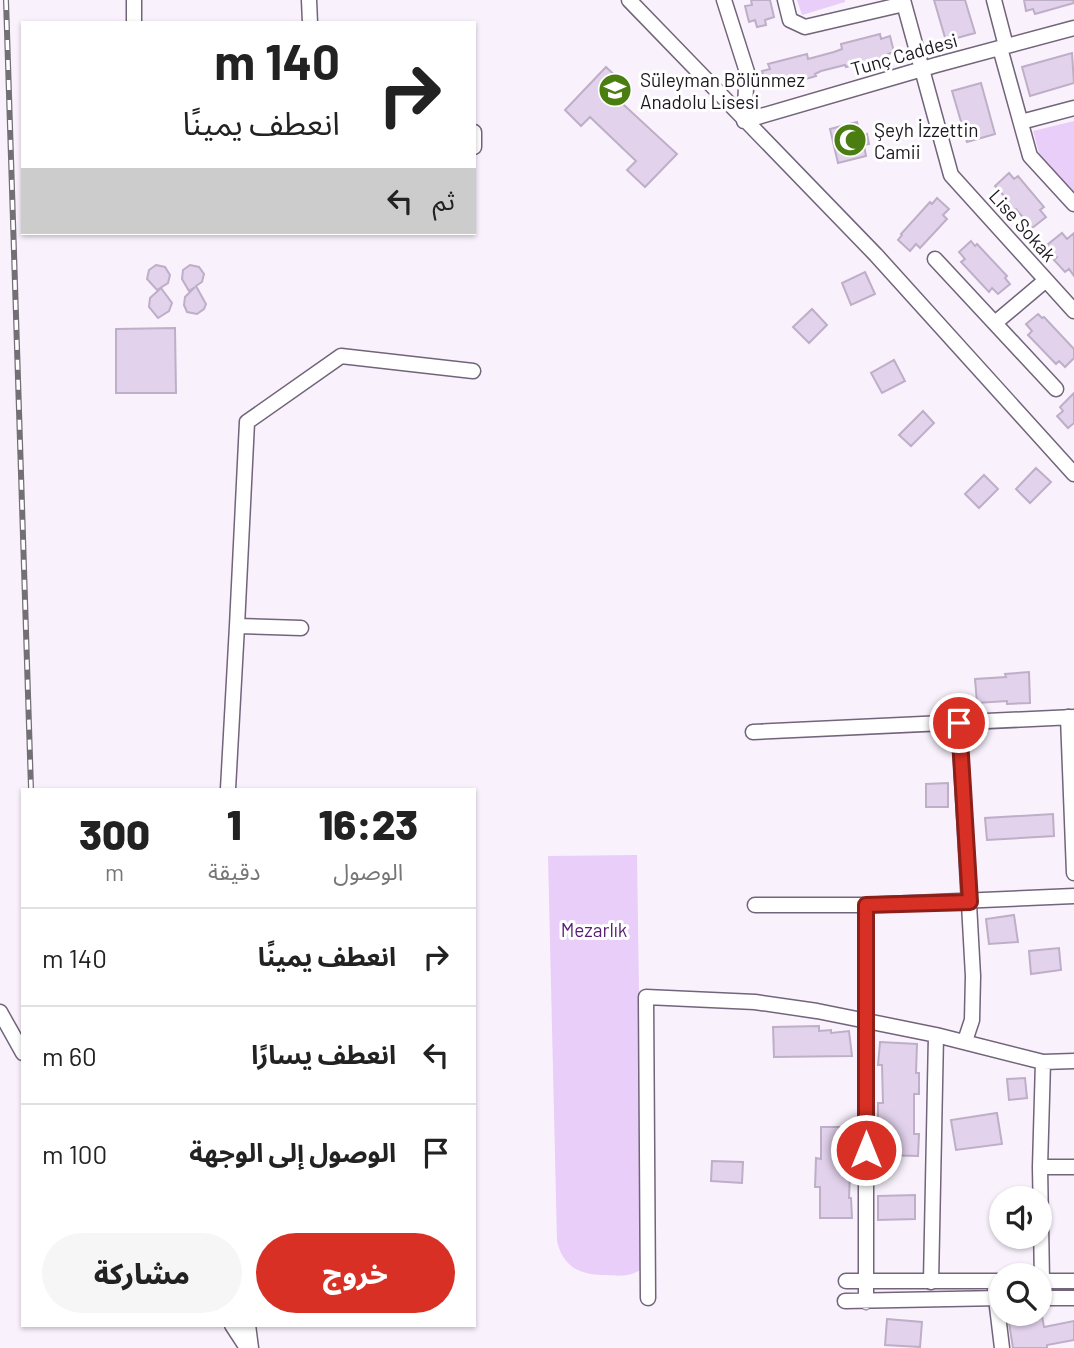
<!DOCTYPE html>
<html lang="ar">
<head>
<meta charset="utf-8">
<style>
	:root { --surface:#fff; --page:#f6f6f6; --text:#222; --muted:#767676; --line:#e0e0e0; --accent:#d93025 }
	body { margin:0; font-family:Barlow,"Noto Sans Arabic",sans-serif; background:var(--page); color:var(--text); direction:rtl; height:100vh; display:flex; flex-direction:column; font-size:26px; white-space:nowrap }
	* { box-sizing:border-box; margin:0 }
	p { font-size:23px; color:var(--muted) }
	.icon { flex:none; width:38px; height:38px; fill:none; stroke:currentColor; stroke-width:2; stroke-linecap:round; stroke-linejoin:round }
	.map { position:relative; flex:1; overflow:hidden; direction:ltr }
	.details { position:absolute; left:21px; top:788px; width:455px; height:539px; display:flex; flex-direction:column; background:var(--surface); border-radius:0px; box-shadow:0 2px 5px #0004; direction:rtl }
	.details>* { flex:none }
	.top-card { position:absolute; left:21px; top:21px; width:455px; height:214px; border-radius:0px; box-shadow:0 2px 5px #0004; direction:rtl; background:#fff; color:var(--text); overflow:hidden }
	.tools { position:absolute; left:989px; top:1186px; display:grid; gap:14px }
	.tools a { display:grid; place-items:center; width:63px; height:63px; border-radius:50%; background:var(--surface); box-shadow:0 2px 5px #0004; font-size:35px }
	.pin { position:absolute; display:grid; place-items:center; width:60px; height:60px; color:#fff; margin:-30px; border:4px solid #fff; border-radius:50%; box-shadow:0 2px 7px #0007 }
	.me { position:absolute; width:77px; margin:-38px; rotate:0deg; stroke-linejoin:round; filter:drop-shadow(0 0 5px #0008) }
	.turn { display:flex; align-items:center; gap:24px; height:147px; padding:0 21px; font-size:32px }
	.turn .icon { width:91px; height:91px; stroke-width:2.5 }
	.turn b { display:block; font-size:49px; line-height:60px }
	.then { display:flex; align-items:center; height:66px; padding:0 21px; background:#0003; gap:14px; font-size:26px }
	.eta { display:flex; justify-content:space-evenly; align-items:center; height:119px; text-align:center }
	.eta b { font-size:42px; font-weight:800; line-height:49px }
	.action { display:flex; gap:14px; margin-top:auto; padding:14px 21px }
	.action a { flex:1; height:80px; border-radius:42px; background:var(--accent); color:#fff; font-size:28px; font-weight:800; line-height:80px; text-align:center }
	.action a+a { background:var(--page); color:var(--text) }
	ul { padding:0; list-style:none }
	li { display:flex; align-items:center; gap:21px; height:98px; padding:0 21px; border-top:2px solid var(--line) }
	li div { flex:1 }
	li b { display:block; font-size:26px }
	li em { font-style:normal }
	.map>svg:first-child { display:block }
	.green { fill:#e8cef8 }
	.building { fill:#e2d2ec; stroke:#beaec7; stroke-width:2 }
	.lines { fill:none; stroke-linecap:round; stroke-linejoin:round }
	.minor-casing { stroke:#72647b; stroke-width:17 }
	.minor { stroke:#fff; stroke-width:14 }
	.rail-casing { stroke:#746e77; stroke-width:6 }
	.rail { stroke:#fff; stroke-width:3.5; stroke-dasharray:10; stroke-linecap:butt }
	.route-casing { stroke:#8d1f18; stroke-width:18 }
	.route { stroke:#d93025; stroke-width:12 }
	.labels { text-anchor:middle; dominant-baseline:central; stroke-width:6; stroke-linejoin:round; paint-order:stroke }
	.street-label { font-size:19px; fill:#1d1720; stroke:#fff }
	.poi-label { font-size:19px; fill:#1d1720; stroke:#fff; text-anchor:start }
	.park-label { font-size:19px; fill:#581d73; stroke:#fff }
</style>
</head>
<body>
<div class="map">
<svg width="1074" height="1348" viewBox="0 0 1074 1348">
	<rect width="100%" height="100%" fill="#f9f2fd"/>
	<path class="green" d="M797,0h48v2l-43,13z
		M1074,121v72l-33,-33 -8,-29z
		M637,855l6,413c-12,9 -22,8 -37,7 -25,0 -43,-7 -49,-34l-9,-385z"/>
	<path class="building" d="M751,0h19l4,17 -9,3 1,5 -9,2 -2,-7 -6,2 -4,-16 7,-1z
		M934,0h31l10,33 -29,8z
		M1024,0h49l1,3 -39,11 -2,-5 -7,2z
		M880,34l1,5 9,-3 4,16 -6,2v2l-42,11 -1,-2 -24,6 -6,3 1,2 -42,12 -1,-3 -7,2 -4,-16 8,-2 -2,-5 39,-10 1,5 26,-7 8,-3 -1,-5z
		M1072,53l2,30 -44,13 -8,-29z
		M606,67l17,16 -11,11 65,60 -32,33 -18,-17 9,-9 -46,-44 -9,9 -16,-16z
		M981,83l14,51 -28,8 -15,-51z
		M857,122l3,14 7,-2 2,10 -5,1 2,11 -28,7 -8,-34z
		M1009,173l5,6 4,-3 26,31 -4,3 6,7 -14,11 -16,-19 -4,3 -10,-12 3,-3 -10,-11z
		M937,198l12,11 -6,6 4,4 -27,29 -4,-4 -6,7 -12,-11 4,-5 -1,-1 29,-32 2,2z
		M1062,233l5,6 7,-6v43l-5,-7 -4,3 -11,-12 3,-3 -10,-12z
		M971,241l4,5 2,-2 30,32 -2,2 5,6 -12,10 -6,-6 -3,4 -28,-30 4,-3 -6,-7z
		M156,265l9,2 5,8 -2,8 -11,7 -10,-11 2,-9z
		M190,265l9,2 5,7 -2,8 -6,4 10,18 -2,5 -7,5 -10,-2 -3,-7 1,-8 10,-10 -6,4 -7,-12 1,-9z
		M865,272l10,22 -24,11 -9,-22z
		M161,288l11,15 -3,8 -11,7 -9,-11 1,-9z
		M812,309l15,16 -18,18 -16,-16z
		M1038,314l4,4 2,-1 30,32v9l-9,9 -6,-6 -3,3 -28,-29 4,-4 -6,-7z
		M175,328l1,65h-60v-64z
		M894,360l11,21 -23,12 -11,-20z
		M1074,393v30l-6,5 -11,-12 6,-5 -3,-4z
		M923,411l11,12 -23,23 -12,-11z
		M1036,468l15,14 -21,21 -14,-14z
		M984,475l14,14 -19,19 -14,-14z
		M1029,672l1,31 -23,1v-3l-30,2 -2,-24 31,-2 -1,-3z
		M948,783v24h-22v-23z
		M1053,814l1,22 -67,4 -2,-22z
		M1014,915l4,27 -29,2 -3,-25z
		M1059,948l2,22 -30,4 -2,-23z
		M819,1026v5l12,-1v3l18,-2 3,25 -78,1 -1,-30z
		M880,1042l37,2 -1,29h3v21h-5v40h5l-1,22 -37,-1 1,-28h-4v-24h5l-1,-38h-4z
		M1025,1078l2,20 -18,2 -2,-21z
		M997,1113l5,31 -46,6 -5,-30z
		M821,1127h31l-3,71h2l1,20h-32v-31h-5l1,-29 5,1z
		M712,1161l31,1 -1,21 -31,-2z
		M915,1195v24l-37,1v-24z
		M1042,1316l2,11 30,-6v19l-27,5v3h-34l-4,-25z
		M887,1319l35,3 -2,25 -35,-2z"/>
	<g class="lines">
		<defs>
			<path id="minor" d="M134,0v23
				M309,0l1,23
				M629,0l247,255 198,219
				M724,0l23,72 -3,49 192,-56 138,-37
				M785,0l5,20 15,7 99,-23
				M903,0l48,175 123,136
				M994,0l12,46
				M1000,48l30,108 44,48
				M1021,122l53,-14
				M474,132v15
				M935,259l121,130
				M995,323l51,-43
				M301,628l-64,-2 10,-204 94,-66 132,15
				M1068,717l6,156
				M959,723l14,253 -1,44 -7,21
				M753,732l321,-15
				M228,789l9,-163
				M755,905h111l208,-9
				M866,905v397
				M0,1012l23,41
				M1040,1167h34
				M846,1281h155
				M1040,1281h34
				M1042,1281l-2,-114 3,-105
				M931,1282l5,-247
				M995,1290l7,58
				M648,1298l-2,-301 109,5 62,9 119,24 107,27 31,-1
				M1040,1298h34
				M845,1301l156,-3
				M232,1325l15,23
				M248,1325l3,23"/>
		</defs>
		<use href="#minor" class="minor-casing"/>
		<use href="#minor" class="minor"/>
		<defs>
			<path id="rail" d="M6,0l25,789"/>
		</defs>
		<use href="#rail" class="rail-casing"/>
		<use href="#rail" class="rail"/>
	</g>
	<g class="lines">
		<defs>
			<path id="route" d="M866,1150v-245l104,-3 -11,-179"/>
		</defs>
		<use href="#route" class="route-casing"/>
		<use href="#route" class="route"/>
	</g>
	<defs>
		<symbol id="school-disc" viewBox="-11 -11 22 22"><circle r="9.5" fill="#4a7e11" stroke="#fff"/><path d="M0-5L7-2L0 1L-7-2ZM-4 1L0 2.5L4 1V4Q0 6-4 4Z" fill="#fff"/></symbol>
		<symbol id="mosque-disc" viewBox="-11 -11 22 22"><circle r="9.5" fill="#4a7e11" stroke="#fff"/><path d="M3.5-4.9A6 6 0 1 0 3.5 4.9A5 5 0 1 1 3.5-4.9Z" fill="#fff"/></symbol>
	</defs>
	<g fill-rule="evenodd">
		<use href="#school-disc" x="596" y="71" width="38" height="38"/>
		<use href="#mosque-disc" x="831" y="121" width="38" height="38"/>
	</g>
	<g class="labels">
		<g class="street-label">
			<text transform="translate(904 54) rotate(-16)">Tunç Caddesi</text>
			<text transform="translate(1023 225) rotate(48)">Lise Sokak</text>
		</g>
		<g class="poi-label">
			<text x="640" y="79">Süleyman Bölünmez<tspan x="640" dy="22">Anadolu Lisesi</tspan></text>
			<text x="874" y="129">Şeyh İzzettin<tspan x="874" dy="22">Camii</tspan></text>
		</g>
		<g class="park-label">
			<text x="594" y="929">Mezarlık</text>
		</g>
	</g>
</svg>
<div class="tools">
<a><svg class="icon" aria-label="sound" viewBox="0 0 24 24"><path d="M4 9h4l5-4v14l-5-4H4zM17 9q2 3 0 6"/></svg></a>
<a><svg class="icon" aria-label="search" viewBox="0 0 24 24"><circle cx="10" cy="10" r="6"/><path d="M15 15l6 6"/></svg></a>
</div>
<div class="pin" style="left:959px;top:723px;background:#d93025"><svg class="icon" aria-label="arrive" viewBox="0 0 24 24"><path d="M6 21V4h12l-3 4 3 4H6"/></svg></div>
<svg class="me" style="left:866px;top:1150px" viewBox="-20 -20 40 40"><circle r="17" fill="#d93025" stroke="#fff" stroke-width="3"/><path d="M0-11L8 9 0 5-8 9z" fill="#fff"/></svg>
<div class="top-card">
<div class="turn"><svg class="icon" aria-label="right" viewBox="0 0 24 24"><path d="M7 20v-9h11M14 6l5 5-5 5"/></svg><div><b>140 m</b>انعطف يمينًا</div></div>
<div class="then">ثم<svg class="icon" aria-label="left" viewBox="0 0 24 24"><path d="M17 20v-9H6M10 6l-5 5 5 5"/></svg></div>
</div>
<section class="details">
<div class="eta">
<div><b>16:23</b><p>الوصول</p></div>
<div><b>1</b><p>دقيقة</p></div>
<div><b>300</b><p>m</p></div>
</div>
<ul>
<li><svg class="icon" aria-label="right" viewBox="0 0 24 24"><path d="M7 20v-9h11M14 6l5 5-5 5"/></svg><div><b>انعطف يمينًا</b></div><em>140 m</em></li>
<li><svg class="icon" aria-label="left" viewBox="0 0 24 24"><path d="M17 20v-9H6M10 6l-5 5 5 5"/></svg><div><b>انعطف يسارًا</b></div><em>60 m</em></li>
<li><svg class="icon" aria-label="arrive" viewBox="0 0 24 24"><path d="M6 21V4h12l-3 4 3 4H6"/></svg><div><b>الوصول إلى الوجهة</b></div><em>100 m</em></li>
</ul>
<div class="action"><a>خروج</a><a>مشاركة</a></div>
</section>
</div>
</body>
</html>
